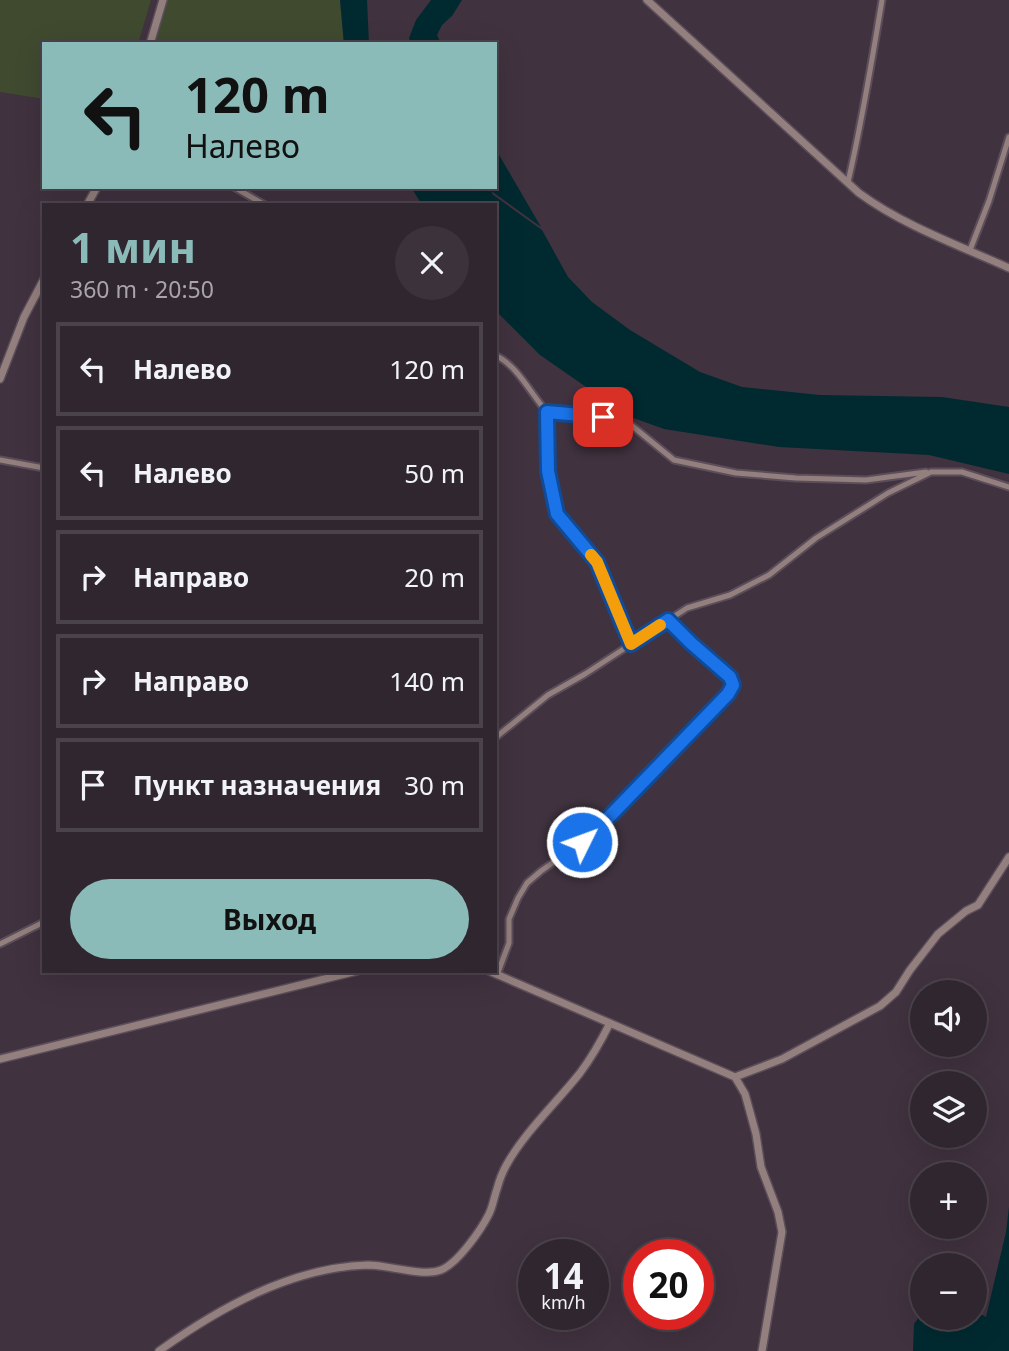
<!DOCTYPE html>
<html lang="ru">
<head>
<meta charset="utf-8">
<style>
	:root { --surface:#30262f; --page:#3c323b; --text:#f1f3f6; --muted:#a8a5aa; --line:#4b434b; --accent:#8bbbb9 }
	body { margin:0; font-family:"Noto Sans",sans-serif; background:var(--page); color:var(--text); height:100vh; display:flex; flex-direction:column; font-size:26px; white-space:nowrap }
	* { box-sizing:border-box; margin:0 }
	p { font-size:23px; color:var(--muted) }
	.icon { flex:none; width:38px; height:38px; fill:none; stroke:currentColor; stroke-width:2; stroke-linecap:round; stroke-linejoin:round }
	.map { position:relative; flex:1; overflow:hidden }
	.panel { position:absolute; left:42px; top:203px; width:455px; height:770px; display:flex; flex-direction:column; background:var(--surface); border-radius:0px; box-shadow:0 7px 28px #0002,0 0 0 2px var(--line) }
	.panel>* { flex:none }
	.banner { position:absolute; left:42px; top:42px; width:455px; height:147px; border-radius:0px; box-shadow:0 7px 28px #0002,0 0 0 2px var(--line); background:#8bbbb9; color:#111; overflow:hidden }
	.tools { position:absolute; left:910px; top:980px; display:grid; gap:14px }
	.tools a { display:grid; place-items:center; width:77px; height:77px; border-radius:50%; background:var(--surface); box-shadow:0 7px 28px #0002,0 0 0 2px var(--line); font-size:35px }
	.speed { position:absolute; left:518px; top:1239px; display:flex; gap:14px; font-size:35px; font-weight:700; text-align:center }
	.speed>* { display:grid; place-content:center; width:91px; height:91px; border-radius:50%; background:var(--surface); box-shadow:0 7px 28px #0002,0 0 0 2px var(--line); line-height:1 }
	.speed small { font-size:18px; font-weight:400 }
	.speed .limit { border:10px solid #d22; background:#fff; color:#111 }
	.pin { position:absolute; display:grid; place-items:center; width:60px; height:60px; color:#fff; margin:-30px; border-radius:14px; box-shadow:0 4px 10px #0006 }
	.me { position:absolute; width:77px; margin:-38px; rotate:48deg; stroke-linejoin:round; filter:drop-shadow(0 0 5px #0008) }
	.turn { display:flex; align-items:center; gap:24px; height:147px; padding:0 28px; font-size:32px }
	.turn .icon { width:91px; height:91px; stroke-width:2.5 }
	.turn b { display:block; font-size:49px; line-height:60px }
	.round { display:grid; place-items:center; flex:none; width:74px; height:74px; border-radius:37px; background:var(--page) }
	.head { display:flex; align-items:center; justify-content:space-between; height:119px; padding:0 28px }
	h1 { font-size:42px; font-weight:700; line-height:52px; color:var(--accent) }
	.cta { display:flex; gap:14px; margin-top:auto; padding:14px 28px }
	.cta a { flex:1; height:80px; border-radius:42px; background:var(--accent); color:#111; font-size:28px; font-weight:700; line-height:80px; text-align:center }
	ul { padding:0; list-style:none }
	li { display:flex; align-items:center; gap:21px; height:94px; margin:0 14px 10px; padding:0 14px; border:4px solid var(--line); border-radius:0px }
	li div { flex:1 }
	li b { display:block; font-size:26px }
	li em { font-style:normal }
	.map>svg:first-child { display:block }
	.green { fill:#3f4a2f }
	.water { fill:#012a30 }
	.lines { fill:none; stroke-linecap:round; stroke-linejoin:round }
	.stream { stroke:#012a30; stroke-width:3.5 }
	.service-casing { stroke:#5b4e5a; stroke-width:9 }
	.minor-casing { stroke:#5b4e5a; stroke-width:10 }
	.service { stroke:#937f7d; stroke-width:5 }
	.minor { stroke:#937f7d; stroke-width:7 }
	.route-casing { stroke:#114b97; stroke-width:18 }
	.route { stroke:#1a73e8; stroke-width:12 }
	.slow { stroke:#f59e0b; stroke-width:12 }
</style>
</head>
<body>
<div class="map">
<svg width="1009" height="1351" viewBox="0 0 1009 1351">
	<rect width="100%" height="100%" fill="#40323f"/>
	<path class="green" d="M0,0h151l-13,44h-94v55l-44,-7z
		M167,0h173l4,44h-190z"/>
	<path class="water" d="M340,0h27l2,44h-25z
		M431,0h31l-10,16 -10,9 -5,10 4,9h-30l-2,-6 7,-18z
		M495,148l46,79 -55,-40h9z
		M411,187h71l60,43 26,47 24,25 38,28 70,42 42,15 78,8 122,2 67,10v67l-80,-19 -150,-8 -115,-18 -36,-13 -88,-61 -45,-45v-105h-73z
		M1009,1207v144h-96l1,-27 8,-11v5h53v-7l11,6 20,-85z"/>
	<g class="lines">
		<path class="stream" d="M489,187l4,18"/>
		<defs>
			<path id="service" d="M848,182c14,-60 24,-121 34,-182
				M234,187l31,18
				M970,250l19,-49 20,-64
				M495,355c23,11 35,38 52,57l56,5 28,8 43,35 62,13 60,5 70,2 60,-8
				M547,412l1,59 9,43 41,48 33,82
				M0,460l44,8
				M495,738l53,-43 37,-21 102,-66 43,-13 39,-20 47,-37 72,-45 43,-21h31l47,15
				M0,944l44,-22
				M497,975l12,-32v-24l9,-21 9,-15 14,-12 41,-29 29,-27 120,-125 2,-5 -3,-8 -39,-34 -22,-23"/>
			<path id="minor" d="M647,0l212,193c45,33 99,52 150,75
				M150,44l13,-44
				M87,205l10,-18
				M0,379l24,-62 20,-38
				M489,971l246,106 10,17 5,18 6,22 5,33 17,45 4,20 -20,119
				M0,1059l357,-88
				M735,1077l47,-18 98,-53 16,-14 14,-22 28,-36 28,-23 12,-6 31,-48
				M159,1351c60,-43 133,-84 209,-86 20,0 55,12 73,5 17,-7 40,-40 48,-56 4,-8 5,-17 8,-25 2,-8 6,-18 10,-25 18,-32 50,-62 73,-91 12,-16 21,-32 30,-50"/>
		</defs>
		<use href="#service" class="service-casing"/>
		<use href="#minor" class="minor-casing"/>
		<use href="#service" class="service"/>
		<use href="#minor" class="minor"/>
	</g>
	<g class="lines">
		<defs>
			<path id="route" d="M582,842l29,-27 117,-121 5,-9 -3,-8 -39,-34 -23,-23 -37,24 -34,-82 -40,-48 -9,-43 -1,-59 56,5"/>
		</defs>
		<use href="#route" class="route-casing"/>
		<use href="#route" class="route"/>
		<path class="slow" d="M591,555l6,7 34,82 29,-19"/>
	</g>
</svg>
<div class="tools">
<a><svg class="icon" aria-label="sound" viewBox="0 0 24 24"><path d="M4 9h4l5-4v14l-5-4H4zM17 9q2 3 0 6"/></svg></a>
<a><svg class="icon" aria-label="layers" viewBox="0 0 24 24"><path d="M12 4l9 5-9 5-9-5zM3 14l9 5 9-5"/></svg></a>
<a>+</a>
<a>−</a>
</div>
<div class="speed"><div>14<small>km/h</small></div><div class="limit">20</div></div>
<div class="pin" style="left:603px;top:417px;background:#d93025"><svg class="icon" aria-label="arrive" viewBox="0 0 24 24"><path d="M6 21V4h12l-3 4 3 4H6"/></svg></div>
<svg class="me" style="left:582px;top:842px" viewBox="-20 -20 40 40"><circle r="17" fill="#1a73e8" stroke="#fff" stroke-width="3"/><path d="M0-11L8 9 0 5-8 9z" fill="#fff"/></svg>
<div class="banner">
<div class="turn"><svg class="icon" aria-label="left" viewBox="0 0 24 24"><path d="M17 20v-9H6M10 6l-5 5 5 5"/></svg><div><b>120 m</b>Налево</div></div>
</div>
<section class="panel">
<div class="head"><div><h1>1 мин</h1><p>360 m · 20:50</p></div><a class="round"><svg class="icon" aria-label="close" viewBox="0 0 24 24"><path d="M6 6l12 12M18 6L6 18"/></svg></a></div>
<ul>
<li><svg class="icon" aria-label="left" viewBox="0 0 24 24"><path d="M17 20v-9H6M10 6l-5 5 5 5"/></svg><div><b>Налево</b></div><em>120 m</em></li>
<li><svg class="icon" aria-label="left" viewBox="0 0 24 24"><path d="M17 20v-9H6M10 6l-5 5 5 5"/></svg><div><b>Налево</b></div><em>50 m</em></li>
<li><svg class="icon" aria-label="right" viewBox="0 0 24 24"><path d="M7 20v-9h11M14 6l5 5-5 5"/></svg><div><b>Направо</b></div><em>20 m</em></li>
<li><svg class="icon" aria-label="right" viewBox="0 0 24 24"><path d="M7 20v-9h11M14 6l5 5-5 5"/></svg><div><b>Направо</b></div><em>140 m</em></li>
<li><svg class="icon" aria-label="arrive" viewBox="0 0 24 24"><path d="M6 21V4h12l-3 4 3 4H6"/></svg><div><b>Пункт назначения</b></div><em>30 m</em></li>
</ul>
<div class="cta"><a>Выход</a></div>
</section>
</div>
</body>
</html>
